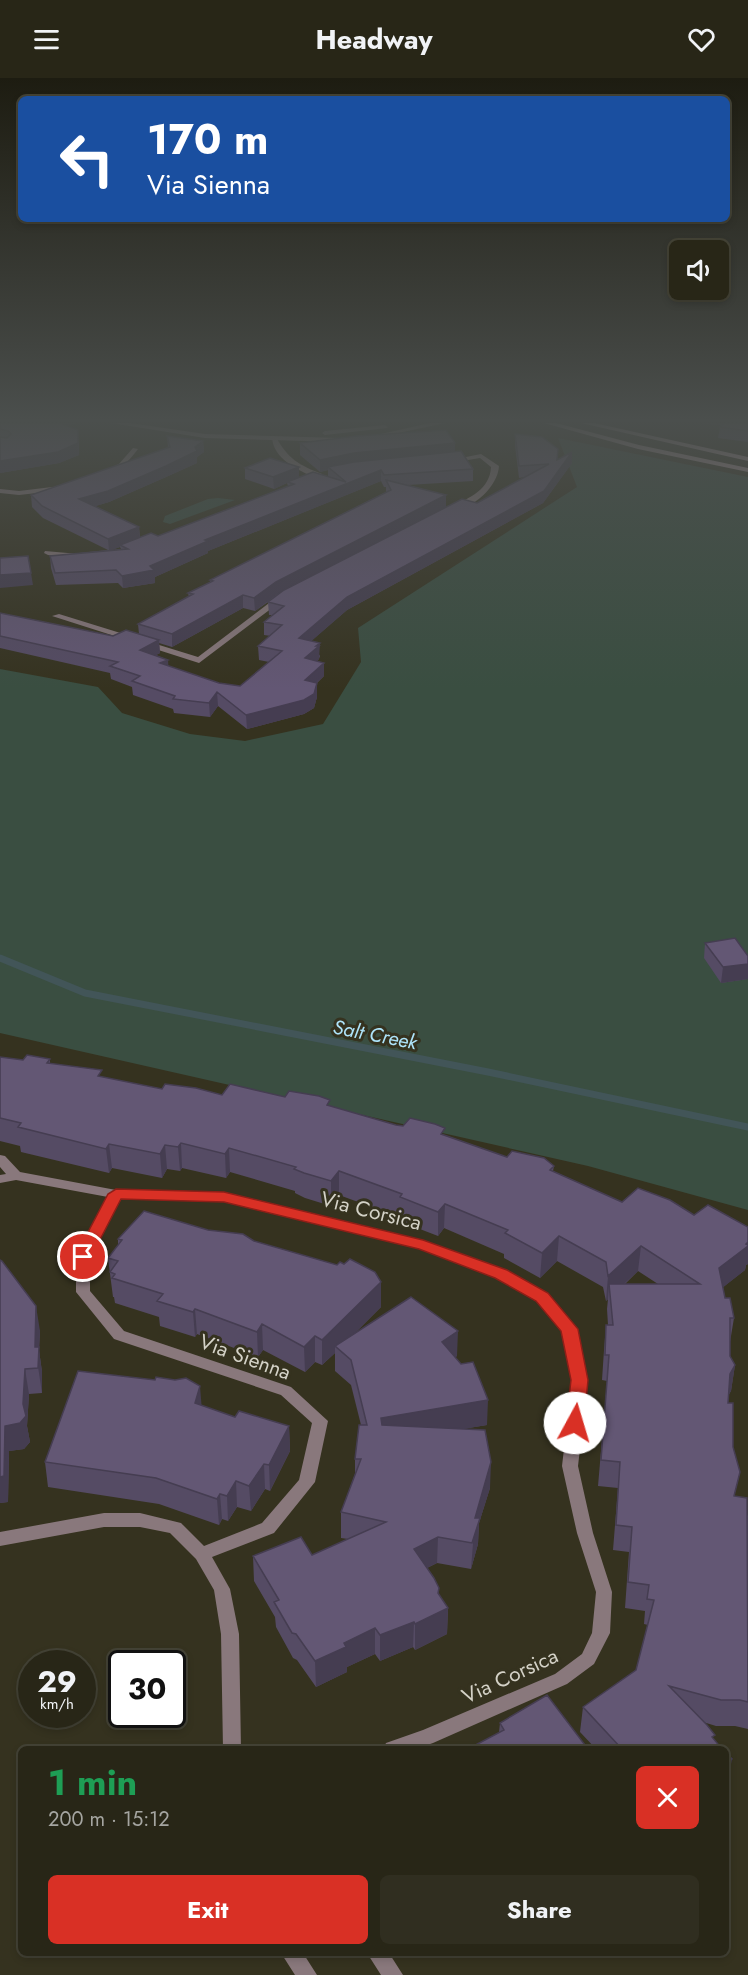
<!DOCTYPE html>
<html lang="en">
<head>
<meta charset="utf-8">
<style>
	:root { --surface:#282617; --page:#302e20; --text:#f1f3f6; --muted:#a5a5a1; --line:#444336; --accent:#d93025 }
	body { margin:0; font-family:Jost,sans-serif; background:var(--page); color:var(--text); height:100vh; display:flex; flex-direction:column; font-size:22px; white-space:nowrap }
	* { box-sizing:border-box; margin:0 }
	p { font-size:20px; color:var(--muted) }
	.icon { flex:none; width:33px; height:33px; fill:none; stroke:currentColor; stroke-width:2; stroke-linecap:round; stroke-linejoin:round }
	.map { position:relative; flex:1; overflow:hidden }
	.sheet { position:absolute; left:18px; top:1668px; width:711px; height:210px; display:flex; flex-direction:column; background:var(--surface); border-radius:9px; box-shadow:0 3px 9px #0003,0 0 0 2px var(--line) }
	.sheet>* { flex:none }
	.guide { position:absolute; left:18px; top:18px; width:712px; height:126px; border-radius:9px; box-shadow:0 3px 9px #0003,0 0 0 2px var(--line); background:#1a4fa0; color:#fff; overflow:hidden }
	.tools { position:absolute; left:669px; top:162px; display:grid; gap:12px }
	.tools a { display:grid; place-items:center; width:60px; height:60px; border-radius:9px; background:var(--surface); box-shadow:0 3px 9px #0003,0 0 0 2px var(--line); font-size:30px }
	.speed { position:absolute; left:18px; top:1572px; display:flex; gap:12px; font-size:30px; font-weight:700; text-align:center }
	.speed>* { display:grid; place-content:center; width:78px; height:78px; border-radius:50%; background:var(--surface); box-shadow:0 3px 9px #0003,0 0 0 2px var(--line); line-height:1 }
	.speed small { font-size:15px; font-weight:400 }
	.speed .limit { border:3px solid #111; border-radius:9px; background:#fff; color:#111 }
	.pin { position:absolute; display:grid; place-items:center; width:51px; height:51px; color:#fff; margin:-26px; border:3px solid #fff; border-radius:50%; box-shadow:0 2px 6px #0007 }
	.me { position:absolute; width:66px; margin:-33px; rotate:6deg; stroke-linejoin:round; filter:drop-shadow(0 0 4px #0008) }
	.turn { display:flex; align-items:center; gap:21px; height:126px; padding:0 30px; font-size:27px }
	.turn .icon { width:78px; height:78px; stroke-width:2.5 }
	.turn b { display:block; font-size:42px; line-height:51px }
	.round { display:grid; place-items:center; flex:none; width:63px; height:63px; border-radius:9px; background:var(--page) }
	.head { display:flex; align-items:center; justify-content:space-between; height:102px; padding:0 30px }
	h1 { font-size:36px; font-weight:700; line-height:45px; color:#1e9e55 }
	.action { display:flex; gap:12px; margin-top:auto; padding:12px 30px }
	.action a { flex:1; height:69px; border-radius:9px; background:var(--accent); color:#fff; font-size:24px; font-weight:700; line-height:69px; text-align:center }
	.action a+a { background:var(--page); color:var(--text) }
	header { display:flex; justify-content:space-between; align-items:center; height:78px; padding:0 30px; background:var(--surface); font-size:27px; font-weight:700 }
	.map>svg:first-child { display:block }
	.green { fill:#3a4e41 }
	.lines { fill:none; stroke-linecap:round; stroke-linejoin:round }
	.stream { stroke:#425558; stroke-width:7 }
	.minor { fill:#89787c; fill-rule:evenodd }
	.tertiary { fill:#89787c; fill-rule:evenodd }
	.secondary { fill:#ba9fa6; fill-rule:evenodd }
	.wall { fill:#554b64; fill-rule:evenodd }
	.shaded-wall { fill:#453d51 }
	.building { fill:#635774; stroke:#453d51; stroke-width:1.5 }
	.route { fill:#d93025; stroke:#8d1f18; stroke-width:1.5 }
	.labels { text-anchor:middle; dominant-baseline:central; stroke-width:6; stroke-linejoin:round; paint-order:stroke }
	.water-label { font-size:20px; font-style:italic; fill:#aee4fa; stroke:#35321f }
	.near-street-label { font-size:21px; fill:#d4d2c7; stroke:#35321f }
</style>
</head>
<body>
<header><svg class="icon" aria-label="menu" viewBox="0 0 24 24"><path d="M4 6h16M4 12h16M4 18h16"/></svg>Headway<svg class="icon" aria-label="heart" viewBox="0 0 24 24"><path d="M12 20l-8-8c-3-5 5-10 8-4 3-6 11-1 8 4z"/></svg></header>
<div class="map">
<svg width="748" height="1897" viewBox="0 0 748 1897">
	<rect width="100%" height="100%" fill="#35321f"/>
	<path class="green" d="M558,360l190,39v733l-160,-44 -588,-133v-364l98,18 24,26 68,21 55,7 78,-17 38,-62 -3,-34 219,-141z
		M218,420l17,2 -65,24 -7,-2 2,-6 43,-17z"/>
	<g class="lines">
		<path class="stream" d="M0,880l85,35 403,79 260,55"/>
		<path class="minor" d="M272,359h4c12,22 23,28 46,37v4h-6c-18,-8 -43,-19 -44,-41z
			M133,370l5,1c-8,10 -18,24 -32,25v-4l13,-6z
			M481,376l18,12c-1,20 -26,44 -47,44v-4c18,-8 38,-17 39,-39l-11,-9 -30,5 -4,-2z
			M52,409h3v4l-36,4 -19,-2v-4l19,2z
			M45,473l34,3 4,2 -4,2 -31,-3 -4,-2z
			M277,519l7,2 -85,64 -147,-47 7,-2 139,43z
			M0,1077l5,1 15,16 96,18 108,3 204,49 78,29 41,22 27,32 14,55 -10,86 15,67 19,59 -2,41 -16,31 -27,20 -134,59 -17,6h-33l3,-6 37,-13 132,-56 27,-20 10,-21 4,-41 -19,-59 -15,-67 10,-86 -10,-49 -25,-30 -41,-24 -76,-28 -196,-48 -104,-2 -30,58v34l34,40 167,56 37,34 -13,61 -41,51 -62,24 18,32 9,45 2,115h-18l-2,-115 -7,-44 -18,-31 -26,-26 -30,-6h-36l-104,19v-14l104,-19h36l41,10 23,23 58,-23 37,-43 13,-57 -31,-28 -167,-56 -38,-47v-35l32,-60 -92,-17 -16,3v-8l6,-1 -6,-7z
			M281,1875h22l14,22h-22z
			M367,1875h22l14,22h-22z"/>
		<path class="tertiary" d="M111,345h19l75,11 135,4 3,2 -3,2 -135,-4z
			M430,345h15l-70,15 -3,-2z
			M385,347l3,2 -1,1 -62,7 -3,-2 3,-2z"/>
		<path class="secondary" d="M544,345h12l83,22 109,23v4l-110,-23z
			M581,345h13l154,34v4z"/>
	</g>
	<path class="wall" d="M0,345l68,3 11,16v13l-20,8 -59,10z
		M748,345v19l-30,-4 2,-11 2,-2 -20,-1z
		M515,356l43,26 14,3 -29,40 -196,107 -36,31 9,15 -1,3 -2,2 7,2v13l-7,7v14l-3,11 -10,6 -57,15 -29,-23 -8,11 -36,-4 -1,-4 -40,-14 -1,-8 -21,-8 -1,-6 -110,-25v-35l113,23 26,-2 -1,-10 51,-27 -1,-4 22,-11v-2l176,-88v-5h-2l-3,-6 -173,70v2l-53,24v6l-32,5 -5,-5 -62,2 -5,-17 -1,-12 58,-6 -65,-32 -11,-11 -1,-12 137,-47 -1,-12 36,5 1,11 -7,5v6l-31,14 -57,25 -14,4 44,21 1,10 18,-1 130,-50 -1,-3 -13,6 -29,-10v-11l54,9h29v-7l-8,2 -20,-17v-12h155v9l18,17v12l-65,4 38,10v12l31,-4 48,-26 -6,1 -4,-33zM120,469l1,2 -10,1zM281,515l-13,9 1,13h3l-8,7v13l7,1 -13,10 1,14 10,2 -29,24 -21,-3 -51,-17v-6l-12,-5 4,-2 -1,-10 13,4 71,-39 12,3z
		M705,865l43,13v23l-27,4 -17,-25z
		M0,979l23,3 27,-1v4l53,14 59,12 60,6 63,2 45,9 66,19 49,10 62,22 47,9 -1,5 69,31 72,13 54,12v37l-2,1 -1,5 -22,17 2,11 9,20 -4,24v14l5,9 -4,26 -3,5v7l5,44 2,49 13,20v213l-13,-3h-19l-13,-4 11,18 8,9h-126l-16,-17 3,-25 53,-37 12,-45 -4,-1 1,-13 -20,-3 4,-56 -16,-2 5,-62 -20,-2 9,-105 -5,-1 2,-30 2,-25h2l-1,-16 1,-10 -2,2 -3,-14 -46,-26 -17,17 -36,-20v-4l-60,-26 -6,8 -39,-15v-4l-60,-22 -8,11 -26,-8 -10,-5v-2l-65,-19 -4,6 -44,-10 -2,3 -13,-2 -5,9 -50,-10 -3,5 -88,-21 -1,-6 -20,-5zM638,1193l20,13h-33z
		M208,1152l46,11 127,41v25l-26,26 102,23 -2,1 32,68 -25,4 28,59 -11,35 -1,21 -7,25 -34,-6 -10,5 12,20v7l9,13 -1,26 -32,16 -2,-3 -33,14 -5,-7 -28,13v5l-31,15 -19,-27 -4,-2 -17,-31 -1,-10 -21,-36 -1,-25 59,-1 36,-16 -7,-1v-26l14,-38v-15l6,-34 -10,-40 -16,-14v-18l-13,12 -7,-3 -10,10 -42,-22 -5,7 -61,-23 -2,3 -35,-11 -1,-9 -44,-14 -1,-6h-1l-5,-39 10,-13v-6z
		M0,1182l40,71 -1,19 3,22v21l-13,1 -2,32 3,16 -6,7 -15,2 -1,51 -8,1z
		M155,1302h20l26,25 34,12 54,9 1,25 -20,40 -5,-2 -14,22 -14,-4 -9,14 -6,-2 -3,6 -60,-21 -111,-17 -3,-25z
		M500,1645l88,26 -89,-17z"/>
	<path class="shaded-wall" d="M53,345h23l-22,8z
		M78,352l1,25 -20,8 -59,10v-12z
		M203,363l1,11 -7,5v6l-31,14 -57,25 -29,9 -1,-12 116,-52z
		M455,365v11l-127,13v3l-8,2v-12l34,-7z
		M572,374v11l-29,40 -196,107 -47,41 -1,-13 48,-41z
		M299,389v12l-12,3v1l-13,6 -1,-12z
		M381,392v11l-173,70v2l-53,24v6l-32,5 -1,-12 28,-10 55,-26z
		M446,417v12l-170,88 -21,16 -1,-13 22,-16z
		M139,449l1,13 -20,5v2l-11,4 -1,-12z
		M31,495l2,12 -33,3v-13z
		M243,517v13l-71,39v-13z
		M159,562l1,13 -19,10 -1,-13z
		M320,565l-1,16 -14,12v-13z
		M168,582l1,13 -9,-10z
		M324,585v13l-19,17v-13z
		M317,605v14l-3,11 -10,6 -57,15 -1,-14z
		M217,614l1,14 -8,11 -1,-14z
		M748,886v15l-27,4 2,-16z
		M181,1065l1,25 -2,3 -2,-24z
		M109,1066l3,24 -3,5 -3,-24z
		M165,1067l2,24 -5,9 -2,-24z
		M229,1070l1,24 -4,6 -1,-24z
		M339,1093v24l-8,11v-25z
		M445,1126l-1,24 -6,8v-24z
		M559,1158l-2,25 -17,17 2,-25z
		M748,1164v22l-2,1 -1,5 -29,23 3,-25z
		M641,1168l-3,25 -27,25 -2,-12 -1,15 -2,2 2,-25z
		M381,1204v25l-42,42 -4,-3v7l-13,12v-25z
		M36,1228l4,25 -1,19 3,22v21l-7,-46z
		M195,1231l2,25 -2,3 -2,-25z
		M262,1246l1,26 -5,7 -1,-25z
		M458,1253l-1,25 -16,12 1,-26z
		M315,1258v26l-10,10 -1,-25z
		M735,1287l-4,26 -5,8 4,-25z
		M25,1291l4,25 -2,32 3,16 -6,7 -15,2 -1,51 -8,1v-26l5,-51 18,-22z
		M200,1308l2,25 -7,-8z
		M488,1322l-1,25 -106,18v-25z
		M289,1348l1,25 -20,40 -1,-26z
		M491,1384l-1,26 -11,35 -1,21 -7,25 4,-51z
		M264,1386l1,25 -14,22 -2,-25z
		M236,1403l1,26 -9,14 -1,-25z
		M220,1416l2,25 -3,6 -2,-26z
		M438,1459l-1,26 -24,12 1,-26z
		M439,1510v25l9,-5 -1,26 -32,16v-26l23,-31z
		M414,1544l-1,25 -33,14v-26z
		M375,1550v26l-28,13v5l-31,15 -1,-26 29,-18z
		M732,1681l-5,25 -1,1v-22z"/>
	<path class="building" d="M0,345h60l18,7v13l-20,9 -58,9v-24l7,1 4,-4 -3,-3 -8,-2z
		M724,345h24v8l-28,-4z
		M446,352l9,13 -101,10 -34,7 -20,-17 57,-7z
		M515,356l27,3 16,12 -1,11 15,-8 -28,39 -197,106 -48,41 21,5 -4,3h3l-14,12 19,5 -19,17 12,3 -3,11 -10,6 -58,15 -29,-23 -8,11 -36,-4 2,-3 -43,-15 8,-5 -30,-10 8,-4 -118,-26v-23l113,23 13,-6 33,10 -19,10 28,10 -8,3 59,20 21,3 42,-35 -24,-5 24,-21 -18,-3 20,-16 -16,-4 16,-12 178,-91 15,4 72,-39 -30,2z
		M167,358l36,5 -8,6 2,4 -31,15 -58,25 -29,8 60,28 -31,12 -66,-33 -11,-11 139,-48z
		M461,373l12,18 -89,6 -3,-5 -176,70 3,1 -58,25 4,4 -32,6 -6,-6 -61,3 -5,-17 78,-7 -8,-4 31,-12 7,3 136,-52 -7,-2 26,-10 33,10 -18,-15 26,-5z
		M270,380l29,9 -26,10 -28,-9z
		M386,402l60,15 -170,87 -22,16 -11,-3 -71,39 -34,-10 55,-30 -5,-1 25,-12 -3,-1 181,-90z
		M28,478l3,17 -31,2v-17z
		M735,860l13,18v8l-25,3 -18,-24z
		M27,977l23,4 -3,4 55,7 -4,6 64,13 3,-5 31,4 26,7 8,-11 55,13 4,-6 30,5 11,4 -3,5 69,20 7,1 7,-8 25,6 10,4 -4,6 66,23 5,-6 32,7 10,8 -4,4 72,32 16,-14 32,12 24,15 14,-10 40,22v15l-2,2 2,1v1l-29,22 6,30h5l4,20h-4v38l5,9 -5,9 -2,29h5v44l7,25 -6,24 13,2 1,204 -8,-2h-19l-52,-14 38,39 8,10 -3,2 10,12h-100l-39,-42 53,-37 18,-70 -7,-1 2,-14 -21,-3 4,-55 -16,-2 4,-63 -19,-2 8,-105h-4l1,-30h7l-4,-41h91l-59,-38 -33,30 -2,-14 -47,-26 -17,17 -37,-20 3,-3 -63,-26 -7,8 -38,-15 2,-3 -63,-23 -8,10 -27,-8 -10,-4 2,-2 -67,-19 -4,6 -44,-11 -3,4 -13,-2 -5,9 -51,-10 -3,5 -88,-22 3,-4 -21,-5v-61l23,3z
		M144,1133l64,19 35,4 11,7 83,24 3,-3 4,2 6,-5 25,13 6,10 -59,58 -7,-4 -11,11 -42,-23 -5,8 -62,-23 -2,3 -36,-11 6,-7 -51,-16 3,-4 -5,-2 8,-11 -10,-3 14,-18 -4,-1z
		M0,1182l2,1 34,45 -1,41h4l-1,21 -13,1 -2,35 3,12 -6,7 -15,3 -1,50 -4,1z
		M411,1219l47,34 -16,11 19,22 12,-2 15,38 -107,18 1,7 103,5 6,32 -16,56h5l-8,25 -34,-6 -24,12 20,29 5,10 -1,5 10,15 -33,16 -1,-2 -34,13 -5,-7 -31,15 2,4 -31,14 -19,-27 -4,-1 -18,-31 5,-2 -26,-44 48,-19 11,18 74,-33 -45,-10 20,-53h-6l4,-34h8l-16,-65 -16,-14z
		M78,1293l77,9 1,-3 19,3 11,-2 14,8 -5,17 40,14 4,-6 50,15 -20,39 -5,-1 -15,22 -13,-5 -9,15 -7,-2 -3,5 -61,-21 -111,-16z
		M547,1617l41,54h-120l36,-19 -4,-7z
		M726,1675l6,6 -6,4z"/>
	<linearGradient id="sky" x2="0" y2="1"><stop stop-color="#1d1c11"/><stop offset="0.56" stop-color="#4b4f4d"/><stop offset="1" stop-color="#4b4f4d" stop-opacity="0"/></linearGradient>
	<rect width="748" height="611" fill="url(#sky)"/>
	<path class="route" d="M116,1111l108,3 199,48 84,30 41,23 30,36 10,51 -4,43 -3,5h-12l-3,-5 5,-43 -10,-49 -25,-30 -41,-23 -76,-29 -195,-47 -103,-3 -32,62h-11l-3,-4 33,-63z"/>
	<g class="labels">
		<g class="water-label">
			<text transform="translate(375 957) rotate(11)">Salt Creek</text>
		</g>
		<g class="near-street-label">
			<text transform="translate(371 1133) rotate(14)">Via Corsica</text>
			<text transform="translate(245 1279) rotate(20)">Via Sienna</text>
			<text transform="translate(510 1598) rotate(-25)">Via Corsica</text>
		</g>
	</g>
</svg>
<div class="tools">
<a><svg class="icon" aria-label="sound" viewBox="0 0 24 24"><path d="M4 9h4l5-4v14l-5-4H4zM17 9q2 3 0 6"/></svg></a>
</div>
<div class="speed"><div>29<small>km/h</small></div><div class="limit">30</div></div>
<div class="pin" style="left:83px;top:1179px;background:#d93025"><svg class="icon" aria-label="arrive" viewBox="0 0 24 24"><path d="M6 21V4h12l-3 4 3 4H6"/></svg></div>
<svg class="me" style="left:575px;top:1345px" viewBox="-20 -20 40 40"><circle r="19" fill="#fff"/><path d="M0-13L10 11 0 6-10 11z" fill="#d93025"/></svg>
<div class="guide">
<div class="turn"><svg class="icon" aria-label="left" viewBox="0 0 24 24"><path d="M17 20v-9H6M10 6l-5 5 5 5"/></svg><div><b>170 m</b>Via Sienna</div></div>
</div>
<section class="sheet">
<div class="head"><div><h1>1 min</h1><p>200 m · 15:12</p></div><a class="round" style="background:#d93025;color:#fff"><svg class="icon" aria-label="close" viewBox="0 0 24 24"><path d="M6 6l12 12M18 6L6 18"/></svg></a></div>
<div class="action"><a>Exit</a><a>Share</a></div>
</section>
</div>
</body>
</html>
